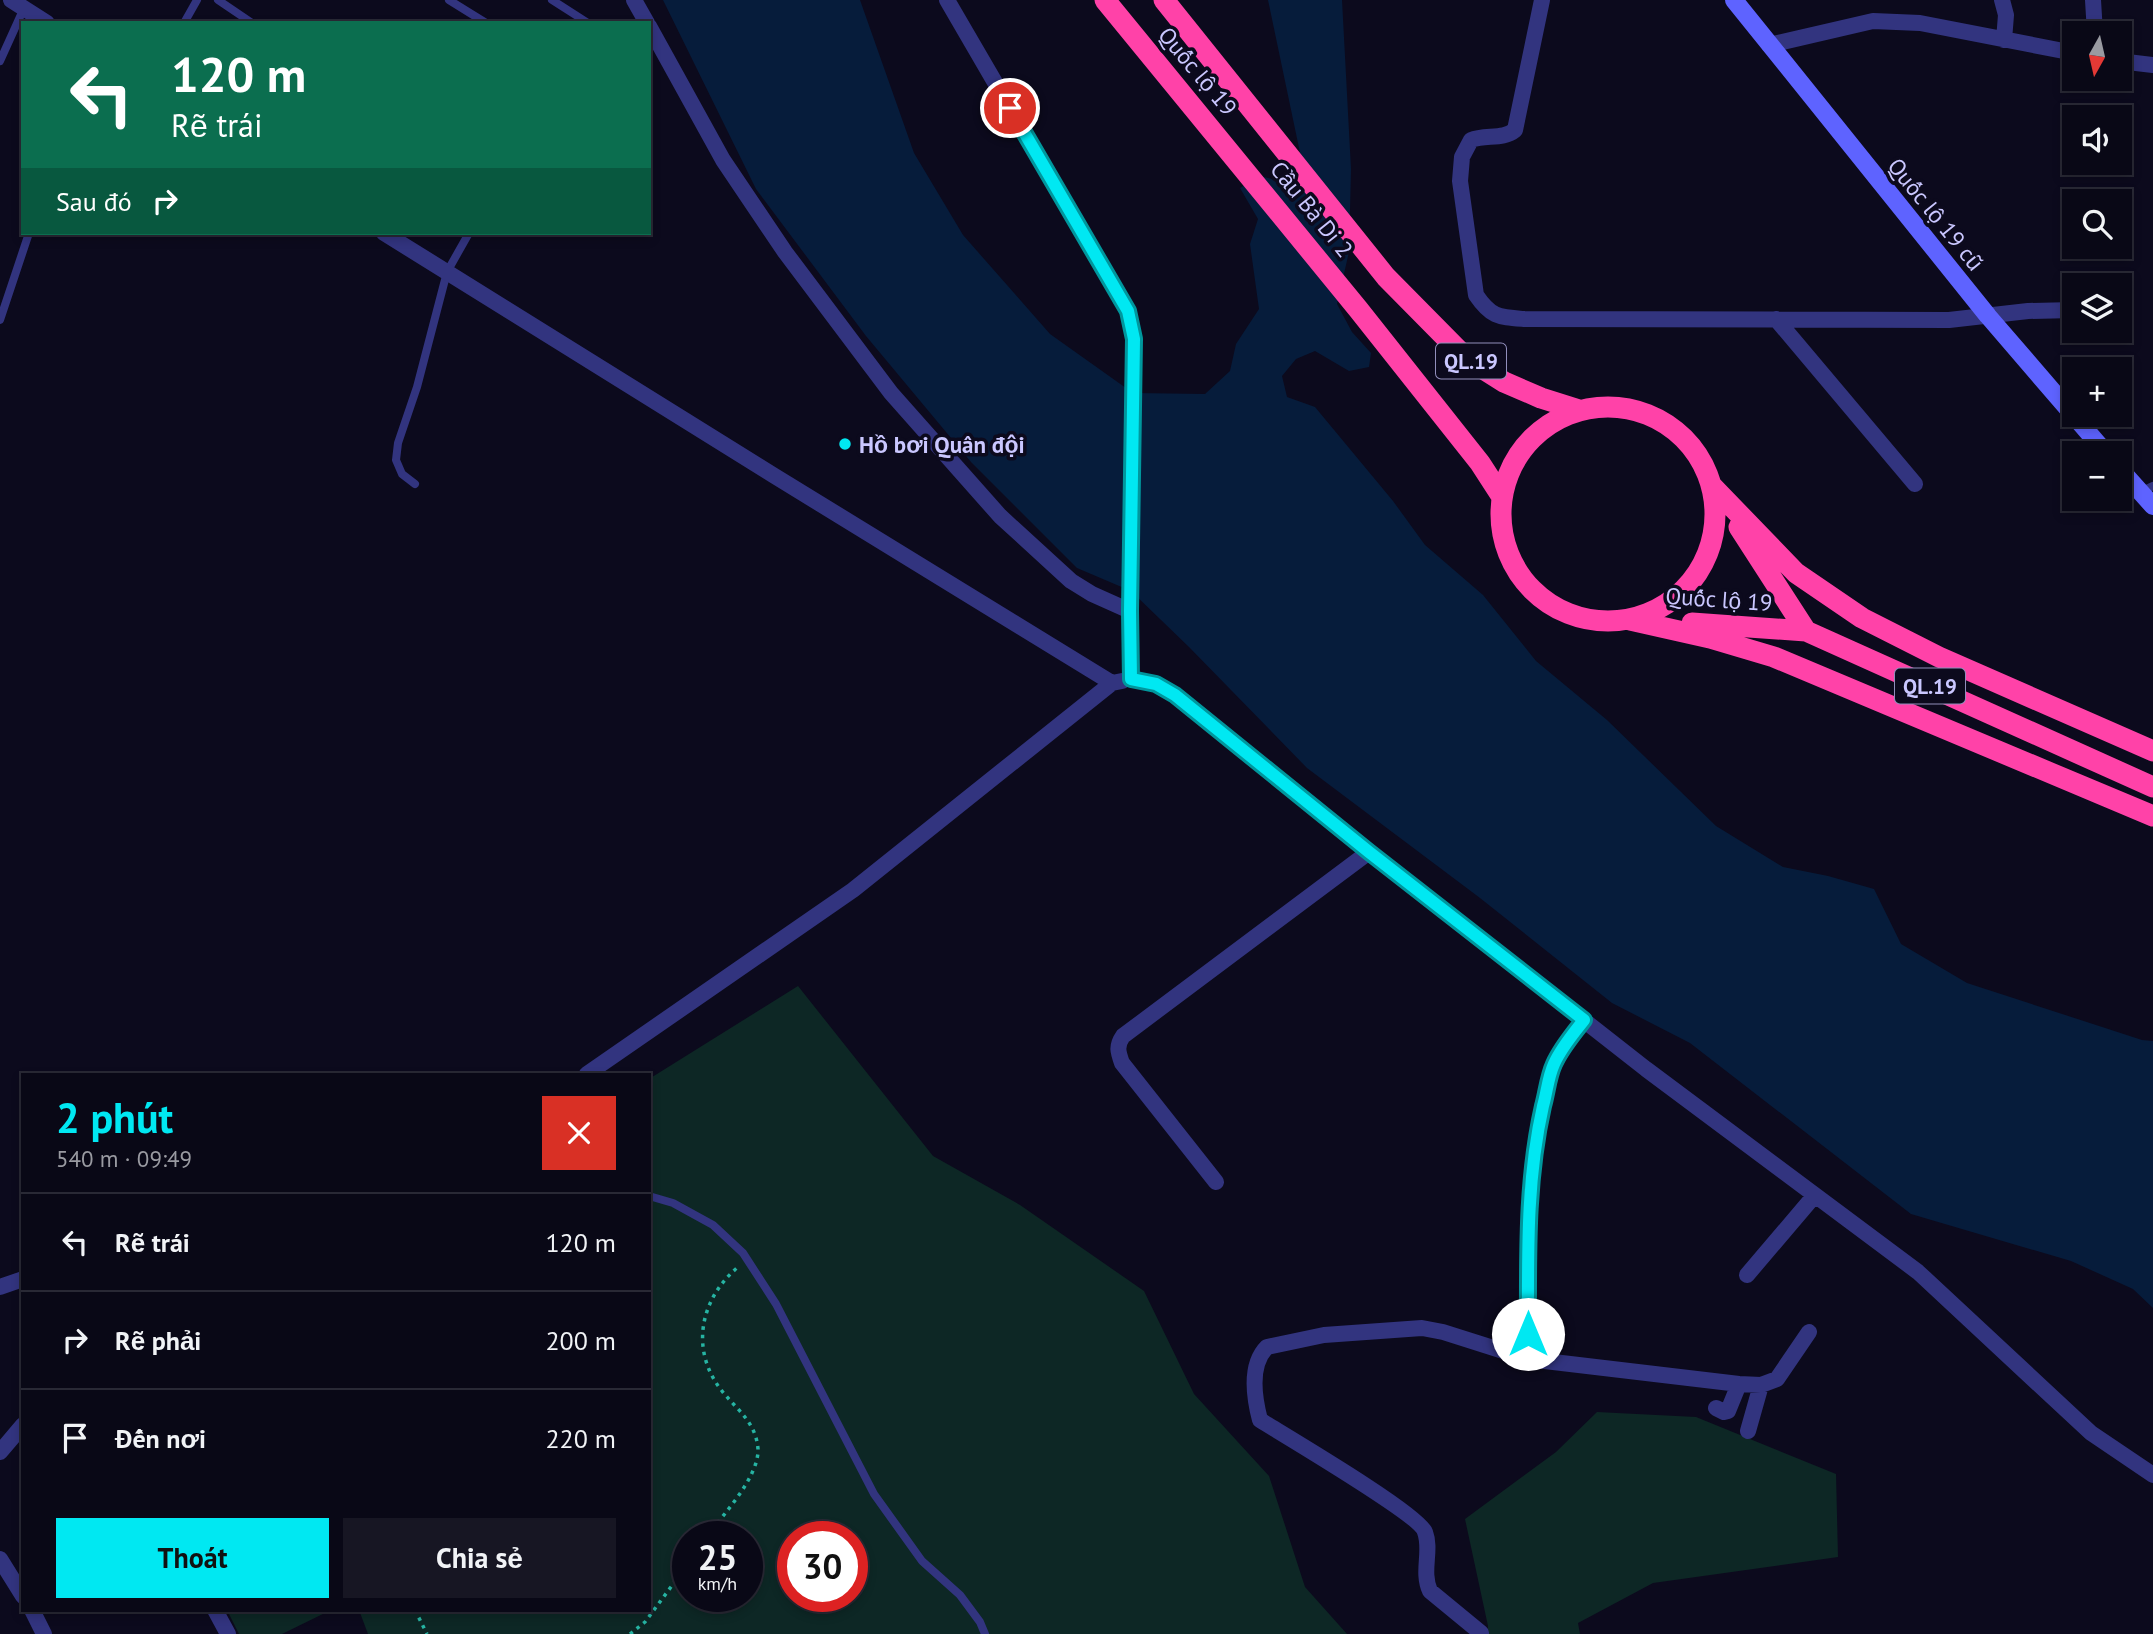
<!DOCTYPE html>
<html lang="vi">
<head>
<meta charset="utf-8">
<style>
	:root { --surface:#090816; --page:#171623; --text:#f1f3f6; --muted:#999aa1; --line:#292935; --accent:#00e8f2 }
	body { margin:0; font-family:"PT Sans",sans-serif; background:var(--page); color:var(--text); height:100vh; display:flex; flex-direction:column; font-size:26px; white-space:nowrap }
	* { box-sizing:border-box; margin:0 }
	p { font-size:23px; color:var(--muted) }
	.icon { flex:none; width:38px; height:38px; fill:none; stroke:currentColor; stroke-width:2; stroke-linecap:round; stroke-linejoin:round }
	.map { position:relative; flex:1; overflow:hidden }
	.drawer { position:absolute; left:21px; top:1073px; width:630px; height:539px; display:flex; flex-direction:column; background:var(--surface); border-radius:0px; box-shadow:0 4px 10px #0003,0 0 0 2px var(--line) }
	.drawer>* { flex:none }
	.hud { position:absolute; left:21px; top:21px; width:630px; height:214px; border-radius:0px; box-shadow:0 4px 10px #0003,0 0 0 2px var(--line); background:#0b6e4f; color:#fff; overflow:hidden }
	.needle { width:46px; rotate:188deg }
	.fabs { position:absolute; left:2062px; top:21px; display:grid; gap:14px }
	.fabs a { display:grid; place-items:center; width:70px; height:70px; border-radius:0px; background:var(--surface); box-shadow:0 4px 10px #0003,0 0 0 2px var(--line); font-size:35px }
	.speed { position:absolute; left:672px; top:1521px; display:flex; gap:14px; font-size:35px; font-weight:700; text-align:center }
	.speed>* { display:grid; place-content:center; width:91px; height:91px; border-radius:50%; background:var(--surface); box-shadow:0 4px 10px #0003,0 0 0 2px var(--line); line-height:1 }
	.speed small { font-size:18px; font-weight:400 }
	.speed .limit { border:10px solid #d22; background:#fff; color:#111 }
	.pin { position:absolute; display:grid; place-items:center; width:60px; height:60px; color:#fff; margin:-30px; border:4px solid #fff; border-radius:50%; box-shadow:0 2px 7px #0007 }
	.me { position:absolute; width:77px; margin:-38px; rotate:0deg; stroke-linejoin:round; filter:drop-shadow(0 0 5px #0008) }
	.turn { display:flex; align-items:center; gap:24px; height:147px; padding:0 35px; font-size:32px }
	.turn .icon { width:91px; height:91px; stroke-width:2.5 }
	.turn b { display:block; font-size:49px; line-height:60px }
	.then { display:flex; align-items:center; height:66px; padding:0 35px; background:#0003; gap:14px; font-size:26px }
	.round { display:grid; place-items:center; flex:none; width:74px; height:74px; border-radius:0px; background:var(--page) }
	.head { display:flex; align-items:center; justify-content:space-between; height:119px; padding:0 35px }
	h1 { font-size:42px; font-weight:700; line-height:52px; color:var(--accent) }
	.cta { display:flex; gap:14px; margin-top:auto; padding:14px 35px }
	.cta a { flex:1; height:80px; border-radius:0px; background:var(--accent); color:#111; font-size:28px; font-weight:700; line-height:80px; text-align:center }
	.cta a+a { background:var(--page); color:var(--text) }
	ul { padding:0; list-style:none }
	li { display:flex; align-items:center; gap:21px; height:98px; padding:0 35px; border-top:2px solid var(--line) }
	li div { flex:1 }
	li b { display:block; font-size:26px }
	li em { font-style:normal }
	.map>svg:first-child { display:block }
	.green { fill:#0d2725; fill-rule:evenodd }
	.water { fill:#061c3b }
	.building { fill:#1b153f }
	.lines { fill:none; stroke-linecap:round; stroke-linejoin:round }
	.path { stroke:#26b4a3; stroke-width:3.5; stroke-dasharray:3.5 5; stroke-linecap:butt }
	.lane { stroke:#32347f; stroke-width:8 }
	.street { stroke:#32347f; stroke-width:16 }
	.secondary { stroke:#5e63ff; stroke-width:18 }
	.highway { stroke:#ff42a8; stroke-width:21 }
	.route-casing { stroke:#00979d; stroke-width:18 }
	.route { stroke:#00e8f2; stroke-width:12 }
	.poi-dot { fill:#00e8f2; stroke:#0c0a1d; stroke-width:2.5 }
	.labels { text-anchor:middle; dominant-baseline:central; stroke-width:7; stroke-linejoin:round; paint-order:stroke }
	.shield { fill:#0c0a1d; stroke:#918ebb; stroke-width:2 }
	.shield-label { font-size:21px; font-weight:bold; fill:#cac7ff }
	.street-label { font-size:23px; fill:#cac7ff; stroke:#0c0a1d }
	.poi-label { font-size:23px; font-weight:bold; fill:#cac7ff; stroke:#0c0a1d; text-anchor:start }
</style>
</head>
<body>
<div class="map">
<svg width="2153" height="1634" viewBox="0 0 2153 1634">
	<rect width="100%" height="100%" fill="#0c0a1d"/>
	<path class="green" d="M798,986l135,170 87,49 124,86 50,103 75,82 36,111 42,47h-979l-9,-24h290v-531zM688,1536h59v60h-59zM793,1536h59v60h-59z
		M1597,1412l99,5 140,57 2,83 -185,26 -75,40 2,11h-93l1,-8 -23,-107 91,-67z
		M227,1610h104l-49,24h-43z"/>
	<path class="water" d="M663,0h197l54,153 49,82 87,99 83,59 72,1 25,-23 6,-27 23,-35 -9,-65 8,-25 -18,-31 20,-12 25,6 12,7 6,-22 -35,-167h74l9,169 -2,83 -12,52 15,28 19,21 -2,14 -20,4 -34,-20 -19,8 -14,17 5,21 28,10 78,94 32,44 58,50 53,66 71,59 109,106 67,41 45,9 46,13 27,55 66,39 175,57 11,1v267l-20,-19 -62,-28 -160,-47 -221,-171 -78,-40 -132,-105 -173,-130 -118,-121 -58,-56 -54,-23 -106,-106 -105,-126 -110,-147z"/>
	<path class="building" d="M852,1551l17,5v12l-17,5z"/>
	<g class="lines">
		<path class="path" d="M707,1536c16,-21 52,-59 51,-87 -2,-27 -21,-39 -36,-58 -32,-40 -23,-91 16,-124
			M415,1610l12,24
			M630,1634l15,-12 43,-58"/>
		<path class="lane" d="M218,0l34,23
			M449,0l37,23
			M552,0l36,23
			M184,23l13,-23
			M0,61l24,-53
			M0,320l29,-87
			M415,484l-13,-10 -6,-14 2,-17 19,-56 30,-115 22,-39
			M2140,492l13,-6
			M649,1196l24,7 40,22 30,28 33,51 98,190 48,67 38,34 20,27 5,12"/>
		<path class="street" d="M11,0l36,23
			M634,0l13,23
			M947,0l181,311 6,28 -4,272 1,68 25,5 19,11 194,157 277,217 272,203 173,161 62,42
			M1542,0l-27,130c-12,10 -30,4 -44,10l-9,17 -2,24 16,114c15,22 22,22 48,24l425,1 79,-9 46,-1
			M2002,0l4,15 -2,25
			M2093,0l2,33
			M649,26l74,134 62,92 106,141 109,123 71,65 21,13 38,17
			M1769,45l104,-24 47,2 154,30
			M2119,61l34,4
			M384,233l389,242 339,208
			M1776,319l139,165
			M587,1074l266,-184 259,-207 10,-2
			M1216,1182l-94,-119c-4,-11 -6,-17 1,-27l246,-184
			M1747,1275l68,-80
			M0,1287l23,-8
			M1528,1359c0,-84 -4,-169 15,-252 3,-14 5,-30 11,-42 7,-16 19,-31 30,-45
			M1716,1408l8,4 4,-1 11,-27
			M1748,1431l13,-46
			M0,1452l23,-27
			M0,1559l23,37
			M32,1610l12,24
			M215,1610l13,24
			M1481,1633l-51,-42c-9,-20 2,-40 -5,-59 -5,-17 -141,-97 -165,-112 -6,-23 -11,-55 7,-73l57,-12 98,-7 21,4 85,27 211,25 22,1 16,-6 32,-47"/>
		<path class="secondary" d="M1734,0l254,316 118,137
			M2119,468l34,38"/>
		<path class="highway" d="M1105,0l253,309 122,154 22,34
			M1164,0l222,277 80,81 38,24 37,16 38,12
			M1501 514a107 107 0 1 1 214 0a107 107 0 1 1-214 0Z
			M1712,486l84,87 66,45 77,39 214,94
			M1739,527l67,104
			M1630,620l80,18 64,19 379,159
			M1692,623l114,8 347,156"/>
	</g>
	<g class="lines">
		<defs>
			<path id="route" d="M1010,108l118,203 6,28 -4,272 1,68 25,5 19,11 194,157 215,168c-11,14 -23,28 -30,44 -6,13 -7,28 -11,42 -17,75 -15,151 -15,228"/>
		</defs>
		<use href="#route" class="route-casing"/>
		<use href="#route" class="route"/>
	</g>
	<circle class="poi-dot" cx="845" cy="444" r="7"/>
	<g class="labels">
		<g class="shield">
			<rect x="1436" y="343.5" width="70" height="35" rx="5"/>
			<rect x="1895" y="668.5" width="70" height="35" rx="5"/>
		</g>
		<g class="shield-label">
			<text x="1471" y="361">QL.19</text>
			<text x="1930" y="686">QL.19</text>
		</g>
		<g class="street-label">
			<text transform="translate(1198 71) rotate(50)">Quốc lộ 19</text>
			<text transform="translate(1312 209) rotate(51)">Cầu Bà Di 2</text>
			<text transform="translate(1936 214) rotate(51)">Quốc lộ 19 cũ</text>
			<text transform="translate(1719 599) rotate(4)">Quốc lộ 19</text>
		</g>
		<g class="poi-label">
			<text x="859" y="444">Hồ bơi Quân đội</text>
		</g>
	</g>
</svg>
<div class="fabs">
<a><svg class="needle" viewBox="-14 -14 28 28"><path d="M0-13l5 13h-10z" fill="#e53935"/><path d="M0 13l5-13h-10z" fill="#999aa1"/></svg></a>
<a><svg class="icon" aria-label="sound" viewBox="0 0 24 24"><path d="M4 9h4l5-4v14l-5-4H4zM17 9q2 3 0 6"/></svg></a>
<a><svg class="icon" aria-label="search" viewBox="0 0 24 24"><circle cx="10" cy="10" r="6"/><path d="M15 15l6 6"/></svg></a>
<a><svg class="icon" aria-label="layers" viewBox="0 0 24 24"><path d="M12 4l9 5-9 5-9-5zM3 14l9 5 9-5"/></svg></a>
<a>+</a>
<a>−</a>
</div>
<div class="speed"><div>25<small>km/h</small></div><div class="limit">30</div></div>
<div class="pin" style="left:1010px;top:108px;background:#d93025"><svg class="icon" aria-label="arrive" viewBox="0 0 24 24"><path d="M6 21V4h12l-3 4 3 4H6"/></svg></div>
<svg class="me" style="left:1528px;top:1334px" viewBox="-20 -20 40 40"><circle r="19" fill="#fff"/><path d="M0-13L10 11 0 6-10 11z" fill="#00e8f2"/></svg>
<div class="hud">
<div class="turn"><svg class="icon" aria-label="left" viewBox="0 0 24 24"><path d="M17 20v-9H6M10 6l-5 5 5 5"/></svg><div><b>120 m</b>Rẽ trái</div></div>
<div class="then">Sau đó<svg class="icon" aria-label="right" viewBox="0 0 24 24"><path d="M7 20v-9h11M14 6l5 5-5 5"/></svg></div>
</div>
<section class="drawer">
<div class="head"><div><h1>2 phút</h1><p>540 m · 09:49</p></div><a class="round" style="background:#d93025;color:#fff"><svg class="icon" aria-label="close" viewBox="0 0 24 24"><path d="M6 6l12 12M18 6L6 18"/></svg></a></div>
<ul>
<li><svg class="icon" aria-label="left" viewBox="0 0 24 24"><path d="M17 20v-9H6M10 6l-5 5 5 5"/></svg><div><b>Rẽ trái</b></div><em>120 m</em></li>
<li><svg class="icon" aria-label="right" viewBox="0 0 24 24"><path d="M7 20v-9h11M14 6l5 5-5 5"/></svg><div><b>Rẽ phải</b></div><em>200 m</em></li>
<li><svg class="icon" aria-label="arrive" viewBox="0 0 24 24"><path d="M6 21V4h12l-3 4 3 4H6"/></svg><div><b>Đến nơi</b></div><em>220 m</em></li>
</ul>
<div class="cta"><a>Thoát</a><a>Chia sẻ</a></div>
</section>
</div>
</body>
</html>
